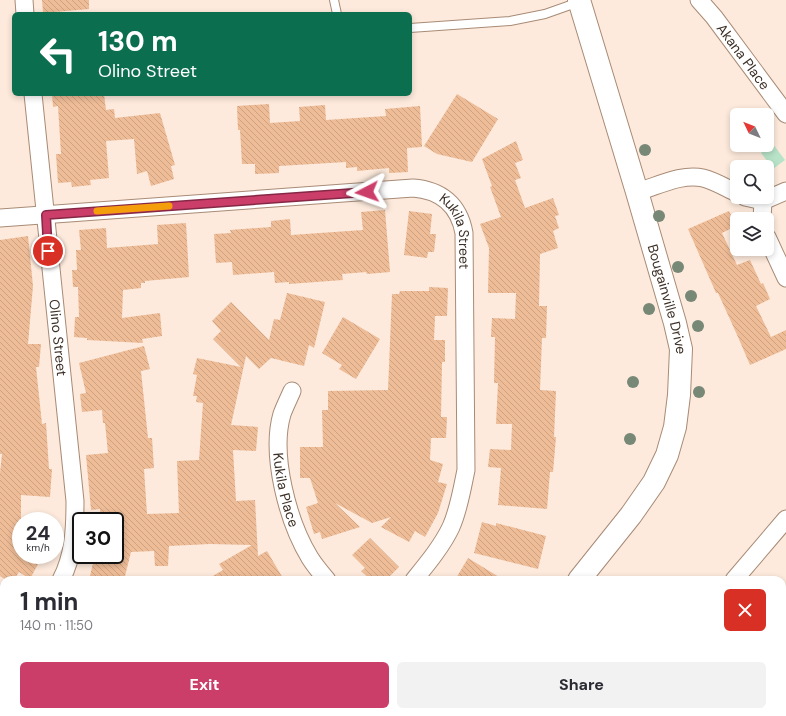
<!DOCTYPE html>
<html lang="en">
<head>
<meta charset="utf-8">
<style>
	:root { --surface:#fff; --page:#f2f2f3; --text:#2b2b33; --muted:#7c7c81; --accent:#cc3e6a }
	body { margin:0; font-family:"DM Sans",sans-serif; background:var(--page); color:var(--text); height:100vh; display:flex; flex-direction:column; font-size:15px; white-space:nowrap }
	* { box-sizing:border-box; margin:0 }
	p { font-size:13px; color:var(--muted) }
	.icon { flex:none; width:22px; height:22px; fill:none; stroke:currentColor; stroke-width:2; stroke-linecap:round; stroke-linejoin:round }
	.map { position:relative; flex:1; overflow:hidden }
	.details { position:absolute; left:0px; top:576px; width:786px; height:140px; display:flex; flex-direction:column; background:var(--surface); border-radius:12px 12px 0 0; box-shadow:0 2px 6px #0003 }
	.details>* { flex:none }
	.hud { position:absolute; left:12px; top:12px; width:400px; height:84px; border-radius:6px; box-shadow:0 2px 6px #0003; background:#0b6e4f; color:#fff; overflow:hidden }
	.needle { width:26px; rotate:313deg }
	.controls { position:absolute; left:730px; top:108px; display:grid; gap:8px }
	.controls a { display:grid; place-items:center; width:44px; height:44px; border-radius:6px; background:var(--surface); box-shadow:0 2px 6px #0003; font-size:20px }
	.speed { position:absolute; left:12px; top:512px; display:flex; gap:8px; font-size:20px; font-weight:700; text-align:center }
	.speed>* { display:grid; place-content:center; width:52px; height:52px; border-radius:50%; background:var(--surface); box-shadow:0 2px 6px #0003; line-height:1 }
	.speed small { font-size:10px; font-weight:400 }
	.speed .limit { border:2px solid #111; border-radius:6px; background:#fff; color:#111 }
	.pin { position:absolute; display:grid; place-items:center; width:34px; height:34px; color:#fff; margin:-17px; border:2px solid #fff; border-radius:50%; box-shadow:0 1px 4px #0007 }
	.me { position:absolute; width:44px; margin:-22px; rotate:266deg; stroke-linejoin:round; filter:drop-shadow(0 0 3px #0008) }
	.turn { display:flex; align-items:center; gap:14px; height:84px; padding:0 20px; font-size:18px }
	.turn .icon { width:52px; height:52px; stroke-width:2.5 }
	.turn b { display:block; font-size:28px; line-height:34px }
	.round { display:grid; place-items:center; flex:none; width:42px; height:42px; border-radius:6px; background:var(--page) }
	.head { display:flex; align-items:center; justify-content:space-between; height:68px; padding:0 20px }
	h1 { font-size:24px; font-weight:700; line-height:30px }
	.button { display:flex; gap:8px; margin-top:auto; padding:8px 20px }
	.button a { flex:1; height:46px; border-radius:6px; background:var(--accent); color:#fff; font-size:16px; font-weight:700; line-height:46px; text-align:center }
	.button a+a { background:var(--page); color:var(--text) }
	.map>svg:first-child { display:block }
	.park { fill:url(#park-tufts) }
	.pitch { fill:#b8e3c8 }
	.building { fill:url(#building-back-hatch) }
	.lines { fill:none; stroke-linecap:round; stroke-linejoin:round }
	.lane-casing { stroke:#a88b76; stroke-width:10 }
	.street-casing { stroke:#a88b76; stroke-width:19 }
	.secondary-casing { stroke:#a88b76; stroke-width:24 }
	.lane { stroke:#fff; stroke-width:8 }
	.street { stroke:#fff; stroke-width:17 }
	.secondary { stroke:#fff; stroke-width:22 }
	.tree { fill:#778876 }
	.route-casing { stroke:#852845; stroke-width:10 }
	.route { stroke:#cc3e6a; stroke-width:7 }
	.slow { stroke:#f59e0b; stroke-width:7 }
	.labels { text-anchor:middle; dominant-baseline:central; stroke-width:3.5; stroke-linejoin:round; paint-order:stroke }
	.street-label { font-size:14px; fill:#3e3128; stroke:#fdeadc }
</style>
</head>
<body>
<div class="map">
<svg width="786" height="716" viewBox="0 0 786 716">
	<defs>
		<pattern id="park-tufts" width="24" height="20" patternUnits="userSpaceOnUse"><rect width="24" height="20" fill="#b8e3c8"/><path d="M3 7l-1-3M5 7V3M7 7l1-3M15 17l-1-3M17 17v-4M19 17l1-3" fill="none" stroke="#9fc3ac"/></pattern>
		<pattern id="building-back-hatch" width="6" height="6" patternUnits="userSpaceOnUse"><rect width="6" height="6" fill="#eebc97"/><path d="M-1 5l2 2M0 0l6 6M5-1l2 2" fill="none" stroke="#cda282"/></pattern>
	</defs>
	<rect width="100%" height="100%" fill="#fdeadc"/>
	<path class="park" d="M499,712h73v4h-77z"/>
	<path class="pitch" d="M773,144l12,16 -12,9 -12,-16z"/>
	<path class="building" d="M42,0h47v9l-46,4z
		M52,94h52l2,16 8,-1 1,9 45,-5 15,52 -4,1 3,13 -23,7 -4,-15 -10,3 -3,-35 -28,2 3,37 -19,2 1,5 -19,2 -1,-5 -13,1 -2,-29h5l-3,-48 -5,1z
		M457,94l41,25 -26,43 -35,-8 -13,-8z
		M269,104l1,19 30,-2 -1,-14 26,-2 1,15 60,-4 -1,-7 35,-3 2,41 -15,1 1,24 -19,1v-5l-32,3v-4l-11,1v-6l-67,4v7l-24,1v-10h-13l-2,-34h-2l-1,-24z
		M516,141l7,19 -8,3 6,15 -6,2 10,28 28,-10 6,17 -4,1 4,12 -6,3 5,17 -18,6 -1,52h8l-1,32h-4l-2,52 16,1 -2,46h2l-3,35h-3l-3,37 -49,-4 3,-37 -13,-1 2,-18 21,1 1,-26h-16l2,-41h-4l1,-46h-4l1,-19 23,1 1,-26h-28l1,-45 -9,-24 21,-7 -11,-30 2,-1 -10,-27z
		M385,210l5,62 -23,2 -1,-2 -24,2 1,6 -54,4v-2l-14,1 -1,-11 -41,3 -1,-13 -16,1 -2,-29 17,-1 -1,-3 41,-3v-6l19,-2 1,16 72,-5 -2,-18z
		M409,211l23,3 -2,20h6l-2,18h-6l-1,6 -23,-3z
		M729,211l7,15 -14,7 15,32 13,-5 11,24 2,-1 7,16 -14,7 15,31 15,-7v19l-36,16 -12,-28 -20,-44h-2l-28,-64z
		M186,223l3,54 -44,4v2h-4v5l-18,2 -1,28 38,-5 2,23 -20,3 1,4 -56,-3v-2l-13,-1 1,-20h4l-1,-30h-5l-1,-17h5l-1,-20h5l-2,-20 27,-2 1,20 51,-4 -1,-19z
		M28,236l5,50 -5,58h13l-2,23h-3l6,57 4,-1 3,46h3l-2,28 -29,-2v60h22l-13,24 -11,-7 -5,8h-8l-6,-4v-103l2,-19h-2v-214z
		M429,287l19,1 -1,28h-12l-1,24h11v22h-3l-1,55h6l-1,21h-15l-1,22 13,4 -5,18 9,2 -9,29 -13,24 -10,-6 -6,11 -28,-15 10,-10 -19,6 -37,-20 25,24 -38,12 -2,-7 -6,2 -8,-27 12,-4 -8,-25h-10v-31h23l-1,-37h6v-19l60,-1 4,-96h7l1,-3h29z
		M287,293l38,9 -11,46 -5,-3 -5,21 -33,-8 -12,11 -13,-13 -15,69 27,2 -2,24 -23,-1 3,51 19,-1 3,56 9,-5 17,29h-78l17,-10 -4,-6 33,-19 -42,-1 -41,2 -1,20h-13l-1,-15 -23,1 -7,28h-35l6,-25h20v-41l-15,2v-7l-9,1 -5,-55 22,-2 -3,-30h-2l-1,-13 -20,2 -2,-18 6,-1 -7,-30 65,-17 6,23 -9,2 7,67h4l2,30 -10,1 3,45 32,-1 -2,-52 22,-1 4,-57 -7,-1 1,-6h-4l4,-21 -4,-1 4,-16 44,9 -28,-28 8,-8 -9,-10 19,-19 38,38 5,-21 6,1z
		M343,317l37,22 -24,40 -17,-10 3,-4 -20,-12z
		M482,522l14,4v-3l50,13 -8,33 -64,-16z
		M370,538l29,29 -13,13h-15l-10,-9 4,-3 -13,-13z
		M468,558l36,22h-49z"/>
	<g class="lines">
		<defs>
			<path id="lane" d="M334,0l3,14
				M410,28l100,-7 35,-7 34,-12"/>
			<g id="street">
				<path d="M24,0l1,14"/>
				<path id="s1" d="M699,0l15,17 72,97"/>
				<path id="s2" d="M33,94l42,407c0,28 -1,54 -14,79"/>
				<path d="M637,192c21,-6 45,-19 66,-14 12,3 23,10 34,15"/>
				<path d="M745,197l18,4 23,-10"/>
				<path id="s3" d="M0,218l413,-30c28,2 46,17 51,45l2,237c-4,19 -7,39 -15,57 -9,19 -24,37 -37,53"/>
				<path d="M762,219l1,-18"/>
				<path d="M767,237l19,41"/>
				<path id="s4" d="M292,391c-3,7 -7,15 -10,23 -12,41 6,108 28,144 5,8 11,15 17,22"/>
				<path d="M734,580l52,-61"/>
				<path d="M302,716l3,-4"/>
				<path d="M677,716v-4"/>
			</g>
			<g id="secondary">
				<path id="s5" d="M579,0l58,192 38,131 6,26 -2,46 -4,32 -8,28 -13,27 -23,33 -52,65"/>
				<path d="M0,605l4,2"/>
				<path d="M192,712l7,4"/>
				<path d="M464,716l4,-4"/>
			</g>
		</defs>
		<use href="#lane" class="lane-casing"/>
		<use href="#street" class="street-casing"/>
		<use href="#secondary" class="secondary-casing"/>
		<use href="#lane" class="lane"/>
		<use href="#street" class="street"/>
		<use href="#secondary" class="secondary"/>
	</g>
	<g class="tree">
		<circle cx="645" cy="150" r="6"/>
		<circle cx="659" cy="216" r="6"/>
		<circle cx="678" cy="267" r="6"/>
		<circle cx="691" cy="296" r="6"/>
		<circle cx="649" cy="309" r="6"/>
		<circle cx="698" cy="326" r="6"/>
		<circle cx="633" cy="382" r="6"/>
		<circle cx="699" cy="392" r="6"/>
		<circle cx="630" cy="439" r="6"/>
	</g>
	<g class="lines">
		<defs>
			<path id="route" d="M48,251l-2,-36 321,-23"/>
		</defs>
		<use href="#route" class="route-casing"/>
		<use href="#route" class="route"/>
		<path class="slow" d="M97,211l72,-5"/>
	</g>
	<g class="labels">
		<g class="street-label">
			<text stroke="none"><textPath href="#s1" startOffset="72">Akana Place</textPath></text>
			<text stroke="none"><textPath href="#s3" startOffset="484">Kukila Street</textPath></text>
			<text stroke="none"><textPath href="#s5" startOffset="312">Bougainville Drive</textPath></text>
			<text stroke="none"><textPath href="#s2" startOffset="245">Olino Street</textPath></text>
			<text stroke="none"><textPath href="#s4" startOffset="102">Kukila Place</textPath></text>
		</g>
	</g>
</svg>
<div class="controls">
<a><svg class="needle" viewBox="-14 -14 28 28"><path d="M0-13l5 13h-10z" fill="#e53935"/><path d="M0 13l5-13h-10z" fill="#7c7c81"/></svg></a>
<a><svg class="icon" aria-label="search" viewBox="0 0 24 24"><circle cx="10" cy="10" r="6"/><path d="M15 15l6 6"/></svg></a>
<a><svg class="icon" aria-label="layers" viewBox="0 0 24 24"><path d="M12 4l9 5-9 5-9-5zM3 14l9 5 9-5"/></svg></a>
</div>
<div class="speed"><div>24<small>km/h</small></div><div class="limit">30</div></div>
<div class="pin" style="left:48px;top:251px;background:#d93025"><svg class="icon" aria-label="arrive" viewBox="0 0 24 24"><path d="M6 21V4h12l-3 4 3 4H6"/></svg></div>
<svg class="me" style="left:367px;top:192px" viewBox="-20 -20 40 40"><path d="M0-17L14 15 0 8-14 15z" fill="#cc3e6a" stroke="#fff" stroke-width="4"/></svg>
<div class="hud">
<div class="turn"><svg class="icon" aria-label="left" viewBox="0 0 24 24"><path d="M17 20v-9H6M10 6l-5 5 5 5"/></svg><div><b>130 m</b>Olino Street</div></div>
</div>
<section class="details">
<div class="head"><div><h1>1 min</h1><p>140 m · 11:50</p></div><a class="round" style="background:#d93025;color:#fff"><svg class="icon" aria-label="close" viewBox="0 0 24 24"><path d="M6 6l12 12M18 6L6 18"/></svg></a></div>
<div class="button"><a>Exit</a><a>Share</a></div>
</section>
</div>
</body>
</html>
